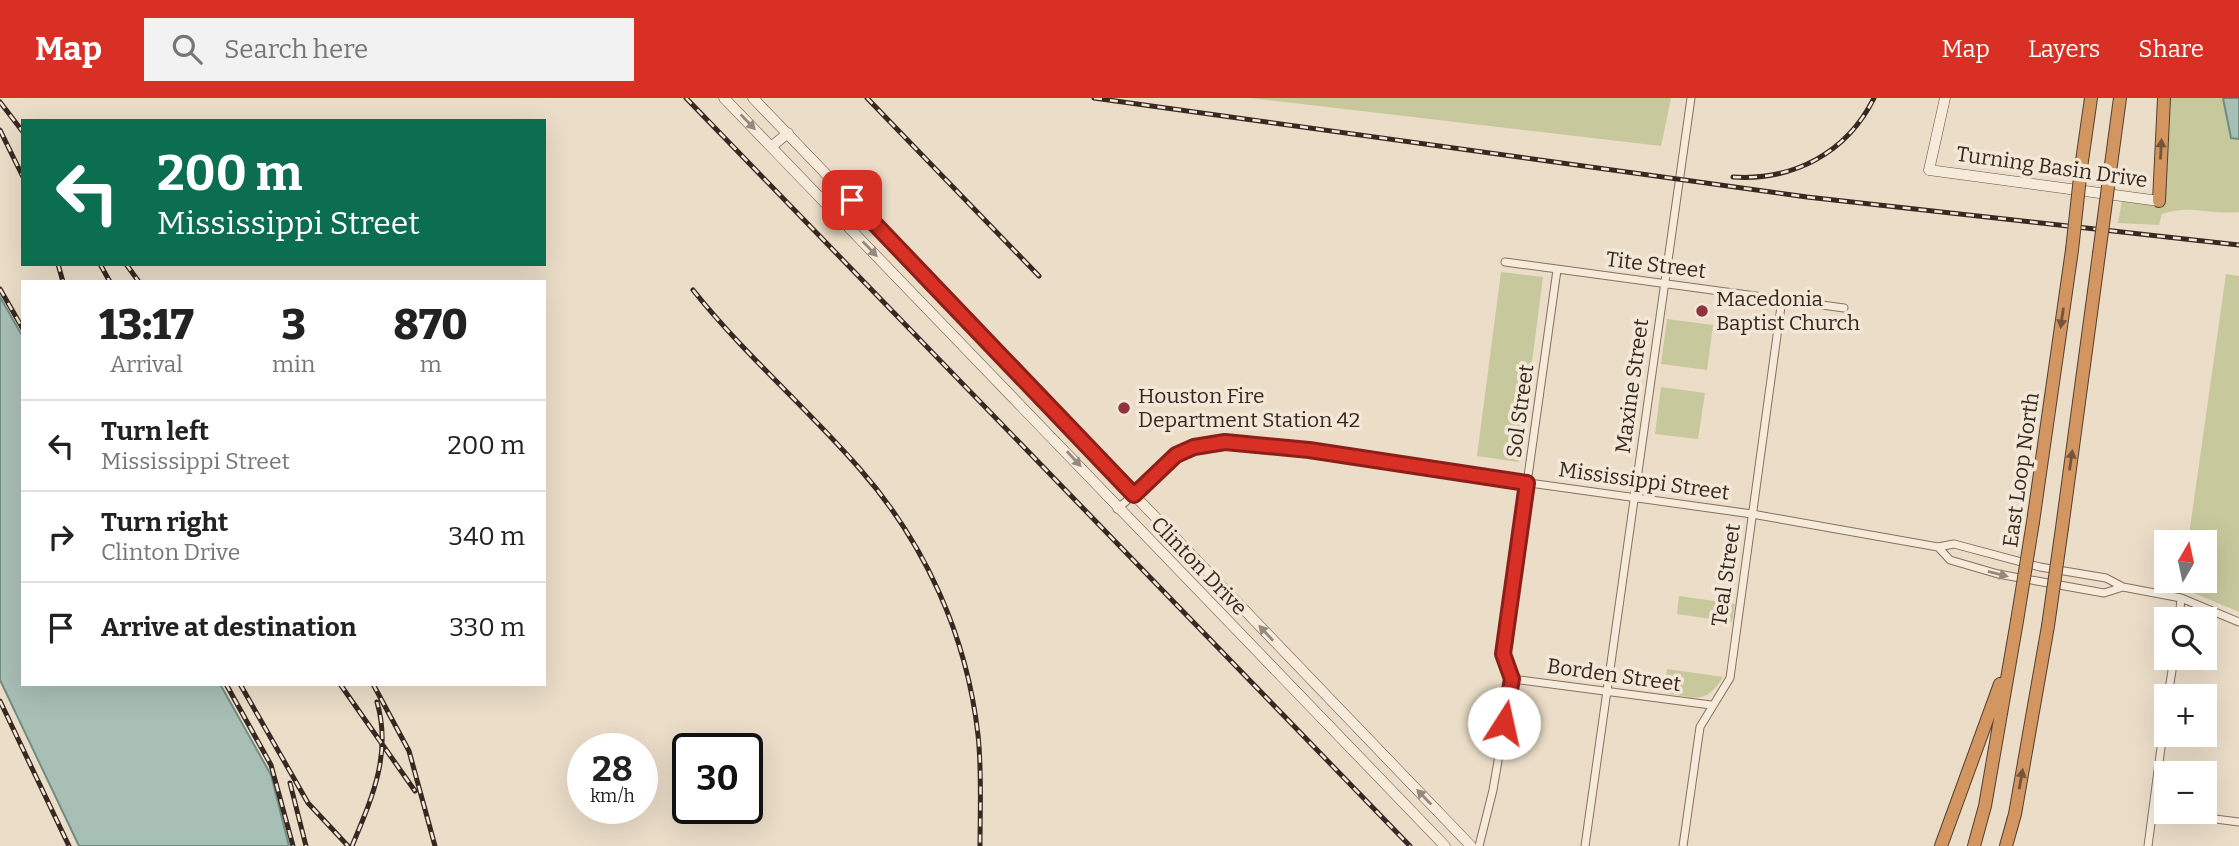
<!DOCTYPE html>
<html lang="en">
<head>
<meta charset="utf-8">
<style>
	:root { --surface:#fff; --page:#f2f2f2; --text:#222; --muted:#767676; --line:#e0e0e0; --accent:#d93025 }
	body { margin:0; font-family:Bitter,serif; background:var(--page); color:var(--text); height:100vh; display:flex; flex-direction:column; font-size:26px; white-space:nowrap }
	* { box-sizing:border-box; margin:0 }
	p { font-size:23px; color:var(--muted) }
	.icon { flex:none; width:38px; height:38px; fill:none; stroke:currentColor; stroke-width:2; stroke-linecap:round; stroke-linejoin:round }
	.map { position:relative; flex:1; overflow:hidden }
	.details { position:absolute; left:21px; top:182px; width:525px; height:406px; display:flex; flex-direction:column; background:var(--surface); border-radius:0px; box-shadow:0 7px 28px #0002 }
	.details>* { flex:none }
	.top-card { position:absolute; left:21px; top:21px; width:525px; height:147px; border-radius:0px; box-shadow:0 7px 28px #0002; background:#0b6e4f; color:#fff; overflow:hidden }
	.needle { width:46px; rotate:9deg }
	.tools { position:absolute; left:2154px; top:432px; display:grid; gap:14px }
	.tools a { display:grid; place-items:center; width:63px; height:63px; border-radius:0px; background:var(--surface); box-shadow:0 7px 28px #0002; font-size:35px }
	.speed { position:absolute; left:567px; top:635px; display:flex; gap:14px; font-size:35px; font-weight:700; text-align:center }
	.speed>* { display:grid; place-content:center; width:91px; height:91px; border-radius:50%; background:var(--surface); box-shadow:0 7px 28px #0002; line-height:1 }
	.speed small { font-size:18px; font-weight:400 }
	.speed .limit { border:4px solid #111; border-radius:10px; background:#fff; color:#111 }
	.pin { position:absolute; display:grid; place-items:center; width:60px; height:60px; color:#fff; margin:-30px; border-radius:14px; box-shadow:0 4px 10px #0006 }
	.me { position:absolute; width:77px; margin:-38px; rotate:10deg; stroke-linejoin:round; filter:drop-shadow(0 0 5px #0008) }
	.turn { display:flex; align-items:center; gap:24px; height:147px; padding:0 21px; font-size:32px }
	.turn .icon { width:91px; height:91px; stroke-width:2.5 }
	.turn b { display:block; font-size:49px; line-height:60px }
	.eta { display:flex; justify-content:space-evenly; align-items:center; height:119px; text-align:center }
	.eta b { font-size:42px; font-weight:800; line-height:49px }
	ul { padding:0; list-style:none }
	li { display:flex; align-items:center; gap:21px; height:91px; padding:0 21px; border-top:2px solid var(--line) }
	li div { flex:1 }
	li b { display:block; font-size:26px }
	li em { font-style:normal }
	header { display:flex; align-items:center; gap:42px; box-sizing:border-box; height:98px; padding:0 35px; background:var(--accent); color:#fff }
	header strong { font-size:33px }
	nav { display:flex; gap:38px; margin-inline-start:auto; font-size:24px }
	.search { width:490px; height:63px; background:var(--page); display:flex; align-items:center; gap:18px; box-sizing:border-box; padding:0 24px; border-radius:0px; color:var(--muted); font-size:26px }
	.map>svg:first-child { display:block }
	.green { fill:#c7c89c }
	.water { fill:#a8bfb6; stroke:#708d83; stroke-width:2 }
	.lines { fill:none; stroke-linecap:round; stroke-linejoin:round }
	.street-casing { stroke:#86705e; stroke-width:9 }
	.secondary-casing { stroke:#685141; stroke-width:11 }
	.highway-casing { stroke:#543f32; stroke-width:14 }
	.street { stroke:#f6ebdb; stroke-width:7 }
	.secondary { stroke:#f6ebdb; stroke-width:10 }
	.highway { stroke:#d39660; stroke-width:12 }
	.rail-casing { stroke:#372921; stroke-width:5 }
	.rail { stroke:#f3e8d7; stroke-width:2.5; stroke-dasharray:8; stroke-linecap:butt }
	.highway-bridge-casing { stroke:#543f32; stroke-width:14; stroke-linecap:butt }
	.highway-bridge { stroke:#d39660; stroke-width:12 }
	.oneway { fill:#968a7e }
	.oneway2 { fill:#75553a }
	.route-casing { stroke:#8d1f18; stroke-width:18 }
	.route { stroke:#d93025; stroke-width:12 }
	.poi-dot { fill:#90333c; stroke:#f3e8d7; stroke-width:2.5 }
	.labels { text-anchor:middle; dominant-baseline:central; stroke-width:7; stroke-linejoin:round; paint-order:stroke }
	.street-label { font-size:21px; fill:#372921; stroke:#f3e8d7 }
	.poi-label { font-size:21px; fill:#372921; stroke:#f3e8d7; text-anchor:start }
</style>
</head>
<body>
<header>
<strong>Map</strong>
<div class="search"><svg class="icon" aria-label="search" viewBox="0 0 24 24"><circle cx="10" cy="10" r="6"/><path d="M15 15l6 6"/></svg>Search here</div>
<nav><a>Map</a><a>Layers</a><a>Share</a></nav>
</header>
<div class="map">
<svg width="2239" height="748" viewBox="0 0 2239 748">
	<rect width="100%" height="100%" fill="#ebddc8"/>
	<path class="green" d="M1250,0h421l-10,48z
		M2169,0h70v114c-29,3 -49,-8 -77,2l-3,11 -41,-2 4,-22 42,4z
		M1501,174l42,5 -24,185 -42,-6z
		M2226,176l13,2v336l-57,-24 1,-7h22v-39h-17z
		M1667,221l46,6 -6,45 -46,-6z
		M1661,289l44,6 -7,46 -43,-5z
		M1679,498l56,8 -3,18 -55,-8z
		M1667,571l56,8c-18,29 -28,20 -59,16z"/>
	<path class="water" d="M2223,0h16v41l-8,-1z
		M0,199l23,40v347h197l51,91 18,71h-210l-79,-166z"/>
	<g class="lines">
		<defs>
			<path id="street" d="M1505,164l339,46
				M1117,411c43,-35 57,-68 119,-67l516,72 186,33 16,-3 86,23 66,11 17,9 58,11 58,24
				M1938,449l12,13 48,14 106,19 19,-6
				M2179,522l2,-22
				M1512,581l199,26
				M2168,598l6,-38
				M2153,713l86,11
				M1479,748l14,-56 19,-111 -9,-25 54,-384
				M1585,748l106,-748
				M1683,748l17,-119 30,-49 52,-379
				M2148,748l18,-136"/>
			<path id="secondary" d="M724,0l721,748
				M753,0l718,748
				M1945,0l-16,72 230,31
				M771,49l17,-14"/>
			<path id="highway" d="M2081,70l10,-70
				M2110,74l10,-74
				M2159,103l5,-103
				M2033,424l39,-272
				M2062,430l37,-274
				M1941,748l59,-162
				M1974,748l11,-40 32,-185
				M2006,748l9,-32 33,-188"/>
		</defs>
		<use href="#street" class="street-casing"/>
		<use href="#secondary" class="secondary-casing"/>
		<use href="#highway" class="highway-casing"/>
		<use href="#street" class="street"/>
		<use href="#secondary" class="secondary"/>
		<use href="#highway" class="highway"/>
		<defs>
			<path id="rail" d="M686,0l724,748
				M867,0l172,178
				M1094,0l713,99 432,48
				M0,4l23,30
				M0,32l23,47
				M1733,79c60,4 114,-24 141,-79
				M58,166l5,18
				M100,166l10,18
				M126,166l13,18
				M0,191l23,40
				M693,192c51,64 113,117 166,178 66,75 108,168 119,267 4,37 2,74 2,111
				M226,586l45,81 22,81
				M240,586l68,119 40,43
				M340,586l75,107
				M373,586l36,67 26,95
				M0,603l69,145
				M290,685l16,63
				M352,748c20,-48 40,-92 25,-144"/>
		</defs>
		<use href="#rail" class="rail-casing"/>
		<use href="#rail" class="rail"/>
		<defs>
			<path id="highway-bridge" d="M2072,152l9,-82
				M2099,156l11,-82
				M2017,523l16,-99
				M2048,528l14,-98"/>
		</defs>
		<use href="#highway-bridge" class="highway-bridge-casing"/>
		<use href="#highway-bridge" class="highway-bridge"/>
	</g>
	<defs><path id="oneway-solid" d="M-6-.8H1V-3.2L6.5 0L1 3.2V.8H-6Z" transform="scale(1.75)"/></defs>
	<g class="oneway">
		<use href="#oneway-solid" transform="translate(748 24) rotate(46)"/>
		<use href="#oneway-solid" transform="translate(870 151) rotate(46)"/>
		<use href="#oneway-solid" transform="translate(1074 361) rotate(47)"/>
		<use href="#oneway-solid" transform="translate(1998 476) rotate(14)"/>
		<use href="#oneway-solid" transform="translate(1266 535) rotate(-133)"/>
		<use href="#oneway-solid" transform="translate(1424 699) rotate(-134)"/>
	</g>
	<g class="oneway2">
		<use href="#oneway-solid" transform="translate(2161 51) rotate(-87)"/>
		<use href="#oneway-solid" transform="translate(2062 220) rotate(98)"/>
		<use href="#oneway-solid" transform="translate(2071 362) rotate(-82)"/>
		<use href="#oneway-solid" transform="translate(2021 681) rotate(-80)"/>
	</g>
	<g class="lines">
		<defs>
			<path id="route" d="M852,102l282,295 42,-40 18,-8 31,-5 84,8 218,33 -24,171 9,25 -8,44"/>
		</defs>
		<use href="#route" class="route-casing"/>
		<use href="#route" class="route"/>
	</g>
	<g class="poi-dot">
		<circle cx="1702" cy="213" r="7"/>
		<circle cx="1124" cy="310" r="7"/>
	</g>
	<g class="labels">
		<g class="street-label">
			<text transform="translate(2052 69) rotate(8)">Turning Basin Drive</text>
			<text transform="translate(1656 167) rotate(7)">Tite Street</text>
			<text transform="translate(1632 288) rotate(-82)">Maxine Street</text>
			<text transform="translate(1520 313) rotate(-82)">Sol Street</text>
			<text transform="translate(2021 372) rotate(-82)">East Loop North</text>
			<text transform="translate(1644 383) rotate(8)">Mississippi Street</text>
			<text transform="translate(1199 468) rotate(46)">Clinton Drive</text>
			<text transform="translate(1726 477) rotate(-82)">Teal Street</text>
			<text transform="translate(1614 577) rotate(8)">Borden Street</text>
		</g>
		<g class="poi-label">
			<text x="1716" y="201">Macedonia<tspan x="1716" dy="24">Baptist Church</tspan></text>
			<text x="1138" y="298">Houston Fire<tspan x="1138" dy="24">Department Station 42</tspan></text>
		</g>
	</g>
</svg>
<div class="tools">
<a><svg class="needle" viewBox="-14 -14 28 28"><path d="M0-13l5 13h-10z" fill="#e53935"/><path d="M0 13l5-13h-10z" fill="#767676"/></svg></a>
<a><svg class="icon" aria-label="search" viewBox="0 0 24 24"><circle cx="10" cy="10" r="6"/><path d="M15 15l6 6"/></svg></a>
<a>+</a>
<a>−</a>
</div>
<div class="speed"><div>28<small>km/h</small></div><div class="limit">30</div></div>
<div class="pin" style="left:852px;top:102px;background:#d93025"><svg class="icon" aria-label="arrive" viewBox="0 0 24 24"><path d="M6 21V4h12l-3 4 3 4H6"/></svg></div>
<svg class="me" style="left:1504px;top:625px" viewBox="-20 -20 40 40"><circle r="19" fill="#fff"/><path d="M0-13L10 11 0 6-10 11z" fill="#d93025"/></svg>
<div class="top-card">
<div class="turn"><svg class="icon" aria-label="left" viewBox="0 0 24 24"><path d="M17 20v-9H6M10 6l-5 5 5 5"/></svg><div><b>200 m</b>Mississippi Street</div></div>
</div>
<section class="details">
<div class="eta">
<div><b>13:17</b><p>Arrival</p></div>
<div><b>3</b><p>min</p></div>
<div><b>870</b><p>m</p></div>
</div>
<ul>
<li><svg class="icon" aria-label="left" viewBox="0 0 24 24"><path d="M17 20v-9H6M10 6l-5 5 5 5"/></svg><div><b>Turn left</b><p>Mississippi Street</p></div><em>200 m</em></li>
<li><svg class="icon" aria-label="right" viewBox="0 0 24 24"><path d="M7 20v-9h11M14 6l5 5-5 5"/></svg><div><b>Turn right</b><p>Clinton Drive</p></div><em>340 m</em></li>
<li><svg class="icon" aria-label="arrive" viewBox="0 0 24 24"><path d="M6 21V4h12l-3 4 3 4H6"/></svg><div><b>Arrive at destination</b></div><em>330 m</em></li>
</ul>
</section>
</div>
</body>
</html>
